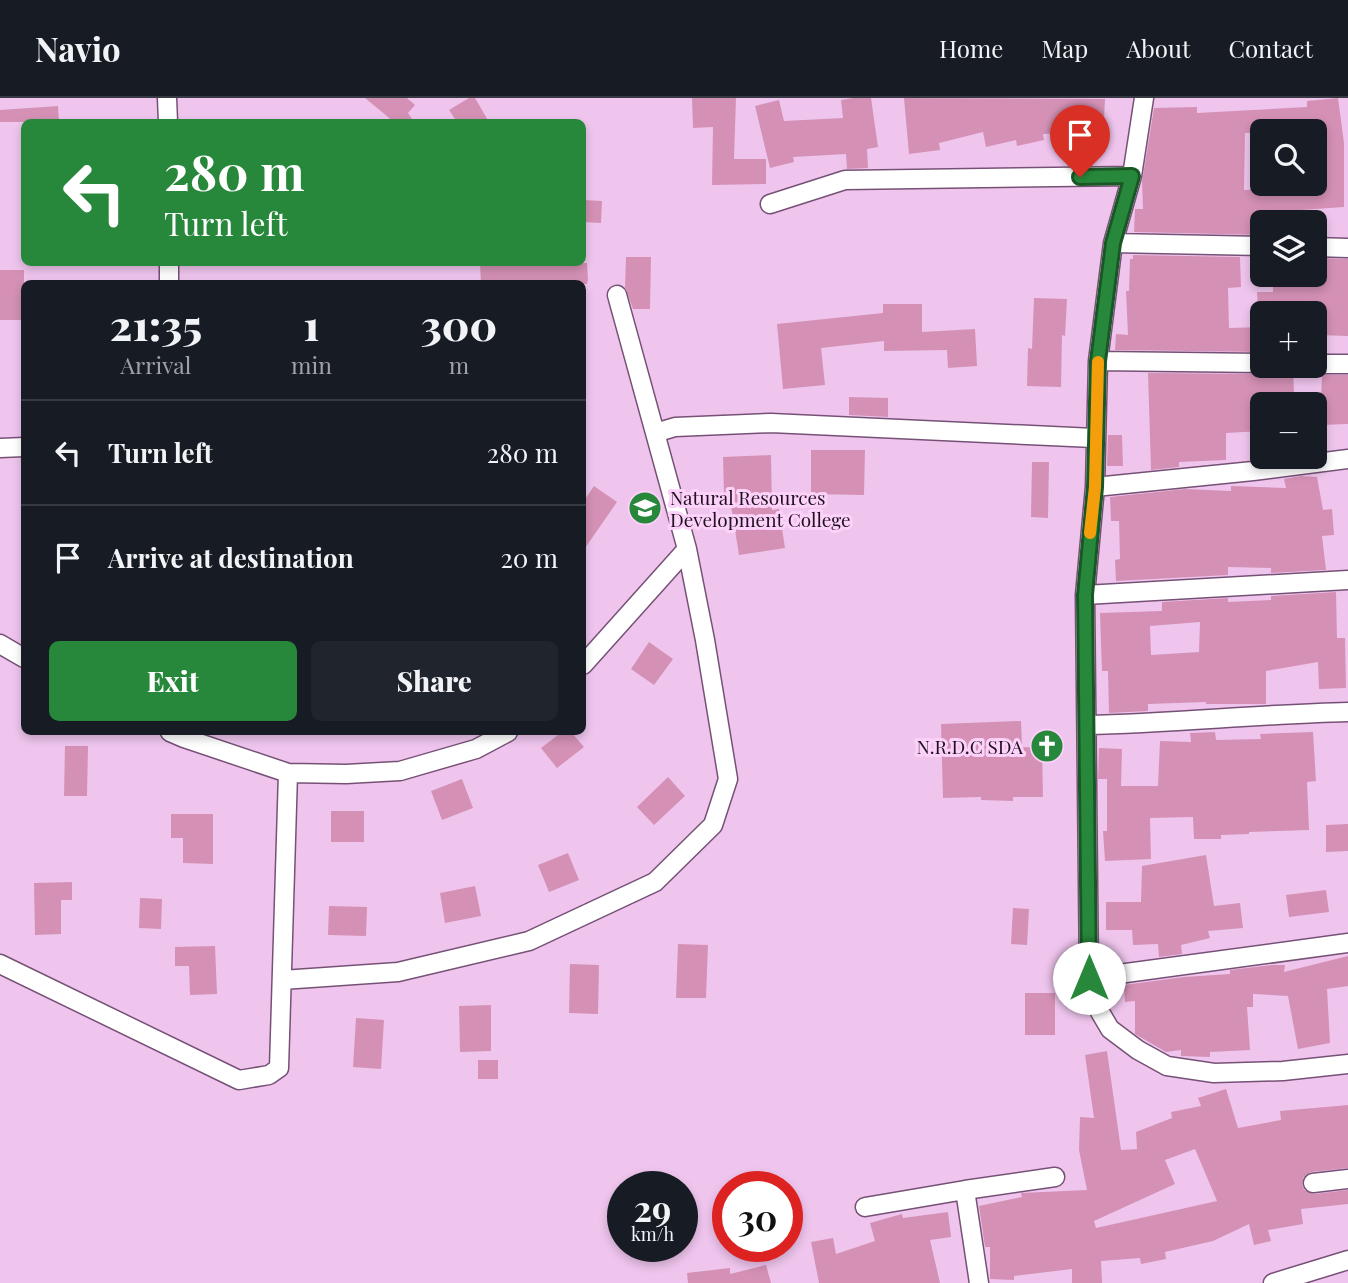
<!DOCTYPE html>
<html lang="en">
<head>
<meta charset="utf-8">
<style>
	:root { --surface:#171b24; --page:#20242c; --text:#f1f3f6; --muted:#9ea1a6; --line:#363941; --accent:#27873a }
	body { margin:0; font-family:"Playfair Display",serif; background:var(--page); color:var(--text); height:100vh; display:flex; flex-direction:column; font-size:26px; white-space:nowrap }
	* { box-sizing:border-box; margin:0 }
	p { font-size:23px; color:var(--muted) }
	.icon { flex:none; width:38px; height:38px; fill:none; stroke:currentColor; stroke-width:2; stroke-linecap:round; stroke-linejoin:round }
	.map { position:relative; flex:1; overflow:hidden }
	.sheet { position:absolute; left:21px; top:182px; width:565px; height:455px; display:flex; flex-direction:column; background:var(--surface); border-radius:10px; box-shadow:0 4px 10px #0003 }
	.sheet>* { flex:none }
	.hud { position:absolute; left:21px; top:21px; width:565px; height:147px; border-radius:10px; box-shadow:0 4px 10px #0003; background:#27873a; color:#fff; overflow:hidden }
	.controls { position:absolute; left:1250px; top:21px; display:grid; gap:14px }
	.controls a { display:grid; place-items:center; width:77px; height:77px; border-radius:10px; background:var(--surface); box-shadow:0 4px 10px #0003; font-size:35px }
	.speed { position:absolute; left:607px; top:1073px; display:flex; gap:14px; font-size:35px; font-weight:700; text-align:center }
	.speed>* { display:grid; place-content:center; width:91px; height:91px; border-radius:50%; background:var(--surface); box-shadow:0 4px 10px #0003; line-height:1 }
	.speed small { font-size:18px; font-weight:400 }
	.speed .limit { border:10px solid #d22; background:#fff; color:#111 }
	.pin { position:absolute; display:grid; place-items:center; width:60px; height:60px; color:#fff; margin:-72px -30px; border-radius:50% 50% 50% 0; rotate:-45deg; box-shadow:0 0 7px #0007 }
	.pin .icon { rotate:45deg }
	.me { position:absolute; width:77px; margin:-38px; rotate:0deg; stroke-linejoin:round; filter:drop-shadow(0 0 5px #0008) }
	.turn { display:flex; align-items:center; gap:24px; height:147px; padding:0 28px; font-size:32px }
	.turn .icon { width:91px; height:91px; stroke-width:2.5 }
	.turn b { display:block; font-size:49px; line-height:60px }
	.eta { display:flex; justify-content:space-evenly; align-items:center; height:119px; text-align:center }
	.eta b { font-size:42px; font-weight:800; line-height:49px }
	.cta { display:flex; gap:14px; margin-top:auto; padding:14px 28px }
	.cta a { flex:1; height:80px; border-radius:10px; background:var(--accent); color:#fff; font-size:28px; font-weight:800; line-height:80px; text-align:center }
	.cta a+a { background:var(--page); color:var(--text) }
	ul { padding:0; list-style:none }
	li { display:flex; align-items:center; gap:21px; height:105px; padding:0 28px; border-top:2px solid var(--line) }
	li div { flex:1 }
	li b { display:block; font-size:26px }
	li em { font-style:normal }
	header { display:flex; align-items:center; gap:42px; box-sizing:border-box; height:98px; padding:0 35px; background:var(--surface); border-bottom:2px solid var(--line) }
	header strong { font-size:33px }
	nav { display:flex; gap:38px; margin-inline-start:auto; font-size:24px }
	.map>svg:first-child { display:block }
	.building { fill:#d491b5; fill-rule:evenodd }
	.lines { fill:none; stroke-linecap:round; stroke-linejoin:round }
	.minor-casing { stroke:#765176; stroke-width:21 }
	.minor { stroke:#fff; stroke-width:18 }
	.route-casing { stroke:#195826; stroke-width:18 }
	.route { stroke:#27873a; stroke-width:12 }
	.slow { stroke:#f59e0b; stroke-width:12 }
	.labels { text-anchor:middle; dominant-baseline:central; stroke-width:6; stroke-linejoin:round; paint-order:stroke }
	.poi-label { font-size:19px; fill:#1f111f; stroke:#fcd2fb; text-anchor:start }
</style>
</head>
<body>
<header>
<strong>Navio</strong>
<nav><a>Home</a><a>Map</a><a>About</a><a>Contact</a></nav>
</header>
<div class="map">
<svg width="1348" height="1185" viewBox="0 0 1348 1185">
	<rect width="100%" height="100%" fill="#efc5ee"/>
	<path class="building" d="M365,0h42l8,7 -7,8 6,9h-20z
		M469,0h6l14,24h-32l-8,-12z
		M692,0h44l-2,61h32v25l-54,1 1,-58 -20,1z
		M853,0h18l7,49 -11,2 1,19 -21,1 -1,-15 -53,3 1,5 -24,6 -15,-62 24,-6 5,21 59,-3 -2,-18z
		M904,0l201,1 -2,41 -20,-1 1,-7 -41,2 1,6 -27,6 -1,-6 -30,7 -3,-15 -44,11 1,7 -31,4z
		M1338,0l6,45v64l-58,4 1,11h-25v13l-128,-3 1,-23h8l-1,-27 12,-74 43,-1v6l110,-6v-6zM1317,32l2,50h-5l-2,7 -68,3 1,-57z
		M58,8l1,16h-59v-12z
		M583,102l19,1 -1,22 -18,-1z
		M1133,157l107,2 1,30 -13,1 1,40 33,-1v25l-147,-2 1,-16 12,1 -2,-44h3l1,-32h3z
		M626,159h25l-1,52h-17l-8,-22z
		M1315,160l33,1v77l-30,-1v-21l-60,-1 -1,-21h16v-17h42z
		M480,164h31v3l76,-2 1,17 -1,4h-106z
		M0,172h24v50h-24z
		M1034,200l33,1 -2,37 -3,-1 -1,52 -34,-1 1,-38 4,1z
		M883,206h39v28l53,-3 2,37 -29,2 -1,-18 -63,1v-10l-63,7 4,37 -42,4 -6,-65 106,-11z
		M1293,269l1,27h-19v10h-13v27l-36,2v27l-47,2v5l-28,3 -3,-97 114,1 6,-1 4,-5z
		M1322,277h26v49l-28,1z
		M849,299l39,1v19l-39,-2z
		M1108,337h14l1,31h-16z
		M811,352h54l-1,45 -53,-1z
		M771,357l1,55 7,-1 6,39 -46,7 -10,-62h-5l-1,-36z
		M1032,364h17l-1,56 -17,-1z
		M1301,378l16,1 6,33 9,-1 2,26 -12,1 4,34 -55,3v-5l-43,-1v8l-112,6 -1,-21 5,-1 -1,-38h-8l-1,-24 75,-8 46,2v-5l55,2 -2,-9z
		M594,388l23,16 -34,49v-49z
		M1336,494l1,46h8l1,50 -27,1 -1,-27 -52,9v33h-60v-2l-58,2v7l-39,2 -1,-42h-6l-2,-58 62,-2v-9l66,-4v4l43,-2v-4zM1200,524l-1,30 -48,3 -1,-29z
		M649,544l24,17 -19,26 -23,-16z
		M1021,623l1,26 20,1 1,49h-30v4l-32,-1v-3l-38,1 -2,-74z
		M562,634h9l13,15 -27,21 -16,-20z
		M1215,634l1,8 45,-1 -1,-5 53,-2 3,49 -9,1 2,48 -60,2v2l-28,1v4h-27l-1,-22 -43,1 1,41 -46,2 -2,-30h4v-52h-9l1,-31 23,1 -1,37h37l2,-45 31,1 -1,-9z
		M65,648h23l-1,50h-23z
		M668,679l17,19 -31,29 -17,-18z
		M462,681l11,29 -31,12 -11,-29z
		M331,713h33v31h-33z
		M171,716h42v50l-30,-1v-25h-12z
		M1348,726v27l-22,1v-27z
		M568,755l11,27 -30,12 -11,-27z
		M1206,757l8,51 26,-3 3,25 -35,3 2,7 -29,7 1,9 -23,3 -1,-13 -25,1 -1,-15h-26v-28h35l1,-36z
		M72,784v18h-11v34l-26,1 -1,-52z
		M475,788l6,30 -36,7 -5,-30z
		M1326,792l3,22 -40,5 -3,-22z
		M140,800l22,1 -1,30 -22,-1z
		M329,808l38,1 -1,29 -38,-1z
		M1013,810l16,1 -2,36 -16,-1z
		M678,846l30,1 -2,53h-30z
		M215,848l2,48 -27,1 -1,-29h-14v-19z
		M1348,858v30l-21,3 3,54 -32,6 -10,-53 -35,-2v13h-6l3,43 -40,2v5l-29,-1v-6l-15,2 -31,-18v-33l-10,1 -1,-17 60,-8 46,-3v-4l42,-5h13l-1,7z
		M570,866l29,1 -1,49 -29,-1z
		M1025,895h30v42h-30z
		M491,907v46l-31,1 -1,-46z
		M356,920l28,2 -3,49 -28,-2z
		M1107,953l14,99 16,-1 -1,-17 36,-14 -1,-6 30,-6 -3,-8 28,-9 12,39 43,-8 -1,-9 68,-6v63l-37,4 -8,6 -1,6 2,6 10,4 34,-4v14l-47,5 2,15 -35,6 3,11 -17,4 -5,-21 -36,17 -48,11 1,7 -25,5 -1,-6 -39,3 1,22h-30v-14l-58,7v4l-24,-1v-32h-5l-6,-41 43,-9 -1,-4 66,-3 -8,-40 1,-33 14,1 -9,-63zM1195,1051l22,52 -121,27 -2,-7 81,-37 -10,-24z
		M478,962h20v19h-20z
		M948,1114l3,25 -21,3 10,43h-121l-8,-41 22,-4 3,16 39,-13 -5,-18 32,-9 1,4z
		M766,1167l5,18h-83l-1,-10 43,-5v6z"/>
	<g class="lines">
		<defs>
			<path id="minor" d="M167,0l1,24
				M1144,0l-12,78 -19,67 -15,118 -3,126 -10,108 4,383 11,34 10,17 28,21 29,16 47,7 69,-2 65,-7
				M770,106l75,-24 287,-4
				M1113,145l149,3
				M1314,149l34,1
				M169,164v22
				M1098,263l164,2
				M1314,266h34
				M655,335l20,-6 96,-4 323,15
				M0,350l24,-1
				M1095,389l158,-16 95,-12
				M1085,497l263,-15
				M0,546l24,14
				M583,567l104,-116
				M1087,627c88,-2 174,-11 261,-13
				M170,634l14,6 104,35 58,1 54,-3 76,-22 32,-17
				M0,866l239,116 30,-5 10,-7 9,-295
				M1089,880l259,-35
				M282,882l116,-8 131,-31 126,-59 58,-57 15,-46 -23,-139 -18,-91 -70,-254
				M1313,1085l35,-4
				M965,1092l90,-13
				M865,1109l100,-17 14,93
				M1273,1185l75,-23"/>
		</defs>
		<use href="#minor" class="minor-casing"/>
		<use href="#minor" class="minor"/>
	</g>
	<g class="lines">
		<defs>
			<path id="route" d="M1080,79l52,-1 -19,67 -15,118 -3,126 -10,108 4,383"/>
		</defs>
		<use href="#route" class="route-casing"/>
		<use href="#route" class="route"/>
		<path class="slow" d="M1090,435l5,-46 3,-125"/>
	</g>
	<defs>
		<symbol id="university-disc" viewBox="-11 -11 22 22"><circle r="9.5" fill="#27873a" stroke="#fcd2fb"/><path d="M0-5L7-2L0 1L-7-2ZM-4 1L0 2.5L4 1V4Q0 6-4 4Z" fill="#fff"/></symbol>
		<symbol id="church-disc" viewBox="-11 -11 22 22"><circle r="9.5" fill="#27873a" stroke="#fcd2fb"/><path d="M-1.2-6h2.4v3.5h3.3v2.4h-3.3V6h-2.4V-.1h-3.3v-2.4h3.3Z" fill="#fff"/></symbol>
	</defs>
	<g fill-rule="evenodd">
		<use href="#university-disc" x="626" y="391" width="38" height="38"/>
		<use href="#church-disc" x="1028" y="629" width="38" height="38"/>
	</g>
	<g class="labels">
		<g class="poi-label">
			<text x="670" y="399">Natural Resources<tspan x="670" dy="22">Development College</tspan></text>
			<text x="1023" y="648" text-anchor="end">N.R.D.C SDA</text>
		</g>
	</g>
</svg>
<div class="controls">
<a><svg class="icon" aria-label="search" viewBox="0 0 24 24"><circle cx="10" cy="10" r="6"/><path d="M15 15l6 6"/></svg></a>
<a><svg class="icon" aria-label="layers" viewBox="0 0 24 24"><path d="M12 4l9 5-9 5-9-5zM3 14l9 5 9-5"/></svg></a>
<a>+</a>
<a>−</a>
</div>
<div class="speed"><div>29<small>km/h</small></div><div class="limit">30</div></div>
<div class="pin" style="left:1080px;top:79px;background:#d93025"><svg class="icon" aria-label="arrive" viewBox="0 0 24 24"><path d="M6 21V4h12l-3 4 3 4H6"/></svg></div>
<svg class="me" style="left:1089px;top:880px" viewBox="-20 -20 40 40"><circle r="19" fill="#fff"/><path d="M0-13L10 11 0 6-10 11z" fill="#27873a"/></svg>
<div class="hud">
<div class="turn"><svg class="icon" aria-label="left" viewBox="0 0 24 24"><path d="M17 20v-9H6M10 6l-5 5 5 5"/></svg><div><b>280 m</b>Turn left</div></div>
</div>
<section class="sheet">
<div class="eta">
<div><b>21:35</b><p>Arrival</p></div>
<div><b>1</b><p>min</p></div>
<div><b>300</b><p>m</p></div>
</div>
<ul>
<li><svg class="icon" aria-label="left" viewBox="0 0 24 24"><path d="M17 20v-9H6M10 6l-5 5 5 5"/></svg><div><b>Turn left</b></div><em>280 m</em></li>
<li><svg class="icon" aria-label="arrive" viewBox="0 0 24 24"><path d="M6 21V4h12l-3 4 3 4H6"/></svg><div><b>Arrive at destination</b></div><em>20 m</em></li>
</ul>
<div class="cta"><a>Exit</a><a>Share</a></div>
</section>
</div>
</body>
</html>
